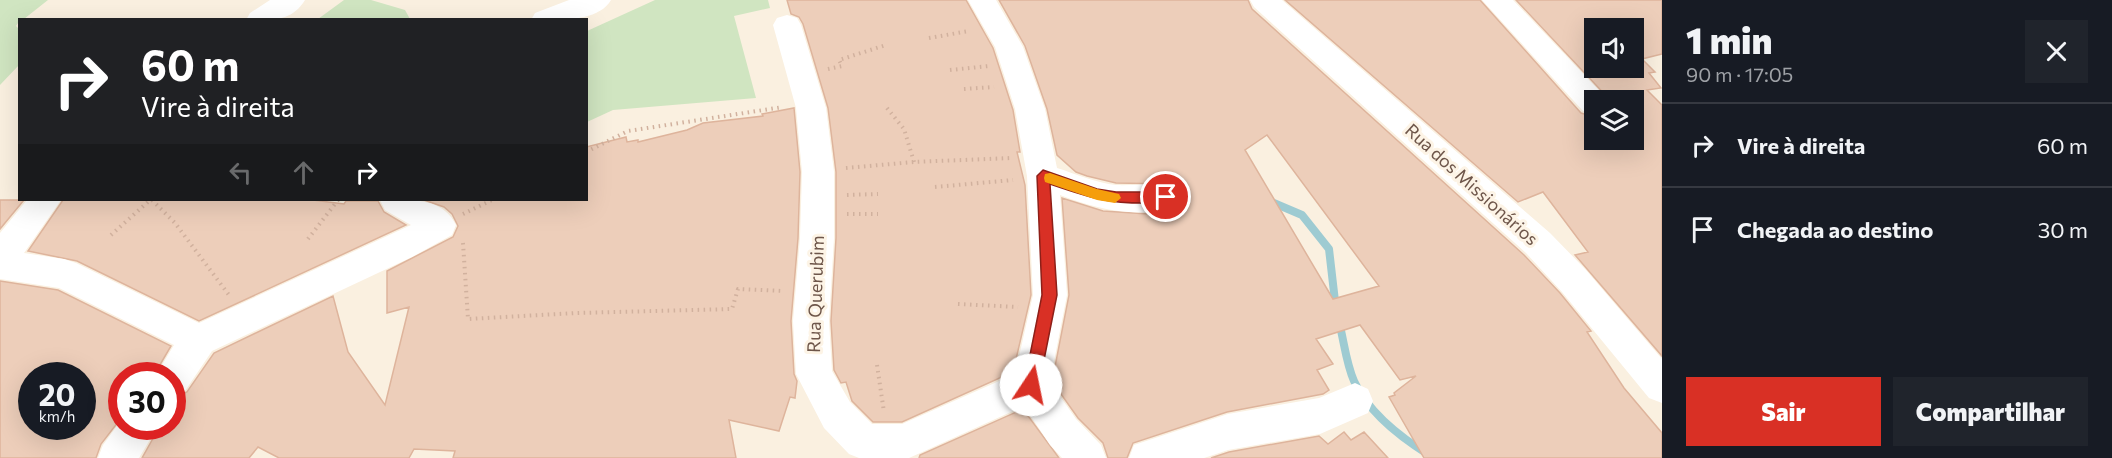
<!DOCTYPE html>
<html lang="pt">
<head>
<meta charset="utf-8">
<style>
	:root { --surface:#171b24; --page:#20242c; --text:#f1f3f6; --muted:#9ea1a6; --line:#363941; --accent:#d93025 }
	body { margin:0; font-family:Commissioner,sans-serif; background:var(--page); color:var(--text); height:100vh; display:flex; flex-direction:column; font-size:22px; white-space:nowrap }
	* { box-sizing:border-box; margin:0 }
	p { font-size:20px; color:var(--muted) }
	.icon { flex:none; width:33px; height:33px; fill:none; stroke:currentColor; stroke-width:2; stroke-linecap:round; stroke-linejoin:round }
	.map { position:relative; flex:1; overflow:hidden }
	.details { display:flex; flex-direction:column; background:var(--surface); width:450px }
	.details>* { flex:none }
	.banner { position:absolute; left:18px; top:18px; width:570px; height:183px; border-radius:0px; box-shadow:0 6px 24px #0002; background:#202124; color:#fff; overflow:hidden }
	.controls { position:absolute; left:1584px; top:18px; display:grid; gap:12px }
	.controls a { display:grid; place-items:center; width:60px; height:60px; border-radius:0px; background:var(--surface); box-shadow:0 6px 24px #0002; font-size:30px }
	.speed { position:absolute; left:18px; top:362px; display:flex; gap:12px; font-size:30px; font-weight:700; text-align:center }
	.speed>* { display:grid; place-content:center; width:78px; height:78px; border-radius:50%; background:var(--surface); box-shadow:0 6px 24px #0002; line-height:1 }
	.speed small { font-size:15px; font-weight:400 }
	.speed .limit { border:9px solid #d22; background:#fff; color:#111 }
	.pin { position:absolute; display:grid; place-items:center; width:51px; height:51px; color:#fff; margin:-26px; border:3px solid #fff; border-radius:50%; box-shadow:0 2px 6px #0007 }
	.me { position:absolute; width:66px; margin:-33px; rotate:11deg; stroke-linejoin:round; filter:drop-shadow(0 0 4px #0008) }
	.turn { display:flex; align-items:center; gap:21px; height:126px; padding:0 24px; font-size:27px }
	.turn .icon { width:78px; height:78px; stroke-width:2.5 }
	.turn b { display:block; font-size:42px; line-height:51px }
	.lanes { display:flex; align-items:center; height:57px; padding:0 24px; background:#0003; justify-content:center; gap:30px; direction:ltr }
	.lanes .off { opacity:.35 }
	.round { display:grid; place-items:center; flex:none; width:63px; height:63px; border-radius:0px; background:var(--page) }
	.summary { display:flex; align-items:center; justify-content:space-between; height:102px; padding:0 24px }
	h1 { font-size:36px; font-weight:800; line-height:45px }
	.primary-button { display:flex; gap:12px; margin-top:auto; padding:12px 24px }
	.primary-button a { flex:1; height:69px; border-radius:0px; background:var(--accent); color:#fff; font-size:24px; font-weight:800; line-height:69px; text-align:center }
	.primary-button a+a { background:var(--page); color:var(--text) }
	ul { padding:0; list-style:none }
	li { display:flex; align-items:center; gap:18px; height:84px; padding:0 24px; border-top:2px solid var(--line) }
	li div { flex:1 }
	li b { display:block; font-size:22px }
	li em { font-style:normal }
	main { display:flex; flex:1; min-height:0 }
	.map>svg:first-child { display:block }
	.green { fill:#d0e5c1 }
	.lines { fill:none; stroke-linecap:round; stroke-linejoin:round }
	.stream { stroke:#9ecbd2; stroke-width:8 }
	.building { fill:#edceba; stroke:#deb49c; stroke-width:1.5; fill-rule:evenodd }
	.path { stroke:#d1b19e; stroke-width:4; stroke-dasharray:1.5 4.5; stroke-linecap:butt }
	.minor { fill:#fff; fill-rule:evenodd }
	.route { fill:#d93025; stroke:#8d1f18; stroke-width:1.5 }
	.slow { fill:#f59e0b }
	.labels { text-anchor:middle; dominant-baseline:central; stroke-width:6; stroke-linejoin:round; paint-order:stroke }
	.street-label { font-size:18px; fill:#6e564a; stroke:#fdf4e6 }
</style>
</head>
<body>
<main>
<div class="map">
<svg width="1662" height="458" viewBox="0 0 1662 458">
	<rect width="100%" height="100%" fill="#faf0e0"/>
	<path class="green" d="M0,0h48l-24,19 -4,1 -4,6 3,3v36l-19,20z
		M344,0h27l34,10 5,9h-92z
		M655,0h113l2,8 -36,8 22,82 -143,12 -26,12v-91z"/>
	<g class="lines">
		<path class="stream" d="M1267,200l35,15 27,34 7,61
			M1339,322c5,19 7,41 15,59 15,33 50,59 80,77"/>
	</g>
	<path class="building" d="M787,0h179l27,48 20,62 7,42h-3l8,33 6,110 -18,77 -111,50h-29l-21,-21 -6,-19 -5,1 -7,-13 -3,-49 5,-83v-66l-8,-64 -25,-84 -4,-7 -8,-3z
		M999,0h249l4,9 272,246 36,38 31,38 -4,1 37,56 38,45v25h-238l-35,-61 6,-2 -1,-2 22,-17 -16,4 -40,-55 -44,14 17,25 -16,6 12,20 -6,4 -96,18 -94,31 -6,15h-19l-5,-15 -25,-25 -22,-31 -3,-10 16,-82 -7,-97 41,13 45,3 30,-6 6,-12 -5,-9 -9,-3 -54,-1 -29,-7 -11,-4 -19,-17 -10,-46 -22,-63zM1267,135l112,151 -46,13 -88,-149z
		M1285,0h195l101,113 13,4v23h40v-40h-24l-94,-100h146v54l-20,5 13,13 -6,1 12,15 -14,2 15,15v251l-87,-101 13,-3 -45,-60 -25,10zM1594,28h40v40h-40z
		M794,108l6,64 -2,66 -7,83 3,53 3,7 -2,17 -5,-1 -11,34 -50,-11 7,38h-283l2,-7 -41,-2 -5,9h-130l-21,-11 -9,11h-107l18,-32h12v-28l15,-6 27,-39 119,-57 15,56 37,53 24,-98 -22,6v-42l66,-34 5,-11 -6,-12 -8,-7 -20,-7h162v-53l40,-10 1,5 11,-2v2l49,-12 16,-7 60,-7 -1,-2z
		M0,200h24l-24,29z
		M63,200h250l31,4 2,-3h32l6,11 22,13 -207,96 -122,-60 -49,-10z
		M0,281l58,9 113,56 -17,29h-32v42l-21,27 -5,14h-96zM32,375h50v51h-50z
		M1023,409l36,49h-140l1,-3z
		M1344,432l7,8 13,-8 24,26h-177l18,-6 90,-16 9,8z"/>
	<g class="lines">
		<path class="path" d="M929,38l40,-7
			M828,69l14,-3 -3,-6 47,-15
			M950,70l39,-4
			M964,89l30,-2
			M887,108l17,21 10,33
			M586,152l42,-21 155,-24
			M846,168l68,-6 98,-4
			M935,187l78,-7
			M847,195l31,-1
			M152,200l23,23 54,72
			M463,214l29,-14
			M847,214h31
			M111,235l39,-35
			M308,239l30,-39
			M463,243l5,76 109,-6 155,-4 6,-20 45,2
			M958,304l60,3
			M877,365l7,47"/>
		<path class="minor" d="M270,0h35c-14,23 -36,20 -59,20l4,-7z
			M569,0h42c-13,23 -57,20 -80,20l4,-7z
			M968,0h28l27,47 22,62 12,59c19,6 39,15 59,17 21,1 42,-4 61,3l5,9 -5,9c-38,14 -80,3 -117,-11l7,100 -17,87 26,37 25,26 5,13h-44l-12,-13 -26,-39 -115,52h-50l-10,-4 -25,-26 -28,-54 -3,-53 7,-83 2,-66 -6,-64 -23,-83 4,-7 10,-3 10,3 4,7 25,83 8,64v66l-5,83 3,50 18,31 22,22h30l113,-50 18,-79 -6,-119 -12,-67 -20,-62z
			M1250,0h32l268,233 36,37 76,89v44l-13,-5 -87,-106 -36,-39 -272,-246z
			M1482,0h31l95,100h-14v15l-11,-4z
			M27,200h34l-37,53 40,6 12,4 123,60 212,-98 -26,-15 -5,-10c28,0 62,-4 76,25l-4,10 -40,22 -200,94 -27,40 -13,5v-21h-16l18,-30 -115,-57 -59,-9v-46z
			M1355,383l13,6 5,12 -5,12 -48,21 -92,16 -24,8h-75l5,-13 94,-31 91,-16z
			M122,419v7h36l-19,32h-41l5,-13z"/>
	</g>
	<path class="route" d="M1043,170l54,19 19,3h50l7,5c-5,8 -13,6 -21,6 -44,1 -61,-5 -102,-19l7,111 -18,90 -2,5 -6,2 -5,-2 -2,-5 18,-90 -5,-119z"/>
	<path class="slow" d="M1050,173l47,16 22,5 2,4 -6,5 -18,-3 -52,-18 -1,-4 1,-4z"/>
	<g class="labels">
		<g class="street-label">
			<text transform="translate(1472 184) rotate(42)">Rua dos Missionários</text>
			<text transform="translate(815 294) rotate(-88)">Rua Querubim</text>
		</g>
	</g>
</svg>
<div class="controls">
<a><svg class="icon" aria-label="sound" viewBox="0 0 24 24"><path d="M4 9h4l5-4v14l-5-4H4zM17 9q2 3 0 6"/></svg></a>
<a><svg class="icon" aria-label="layers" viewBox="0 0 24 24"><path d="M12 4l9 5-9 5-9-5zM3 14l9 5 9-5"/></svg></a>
</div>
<div class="speed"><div>20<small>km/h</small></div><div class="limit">30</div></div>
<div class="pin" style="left:1166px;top:197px;background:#d93025"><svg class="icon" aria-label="arrive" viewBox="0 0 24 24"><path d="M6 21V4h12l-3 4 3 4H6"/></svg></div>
<svg class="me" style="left:1031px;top:385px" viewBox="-20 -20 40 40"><circle r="19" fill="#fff"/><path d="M0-13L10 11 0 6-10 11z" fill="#d93025"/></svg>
<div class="banner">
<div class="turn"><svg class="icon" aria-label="right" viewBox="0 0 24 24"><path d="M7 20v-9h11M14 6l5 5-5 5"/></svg><div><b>60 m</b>Vire à direita</div></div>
<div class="lanes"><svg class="icon off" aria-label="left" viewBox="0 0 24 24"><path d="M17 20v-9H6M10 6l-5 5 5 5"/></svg><svg class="icon off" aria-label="ahead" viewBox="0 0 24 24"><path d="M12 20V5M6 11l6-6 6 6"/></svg><svg class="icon" aria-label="right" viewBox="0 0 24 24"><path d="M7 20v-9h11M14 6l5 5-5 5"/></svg></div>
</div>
</div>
<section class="details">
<div class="summary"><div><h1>1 min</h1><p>90 m · 17:05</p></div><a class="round"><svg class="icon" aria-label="close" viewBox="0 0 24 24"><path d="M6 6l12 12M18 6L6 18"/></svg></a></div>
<ul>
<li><svg class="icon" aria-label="right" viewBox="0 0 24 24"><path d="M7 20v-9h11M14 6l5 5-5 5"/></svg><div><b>Vire à direita</b></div><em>60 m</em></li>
<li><svg class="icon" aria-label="arrive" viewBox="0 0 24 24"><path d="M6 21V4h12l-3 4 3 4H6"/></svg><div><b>Chegada ao destino</b></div><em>30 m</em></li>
</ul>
<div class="primary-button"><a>Sair</a><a>Compartilhar</a></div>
</section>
</main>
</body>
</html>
